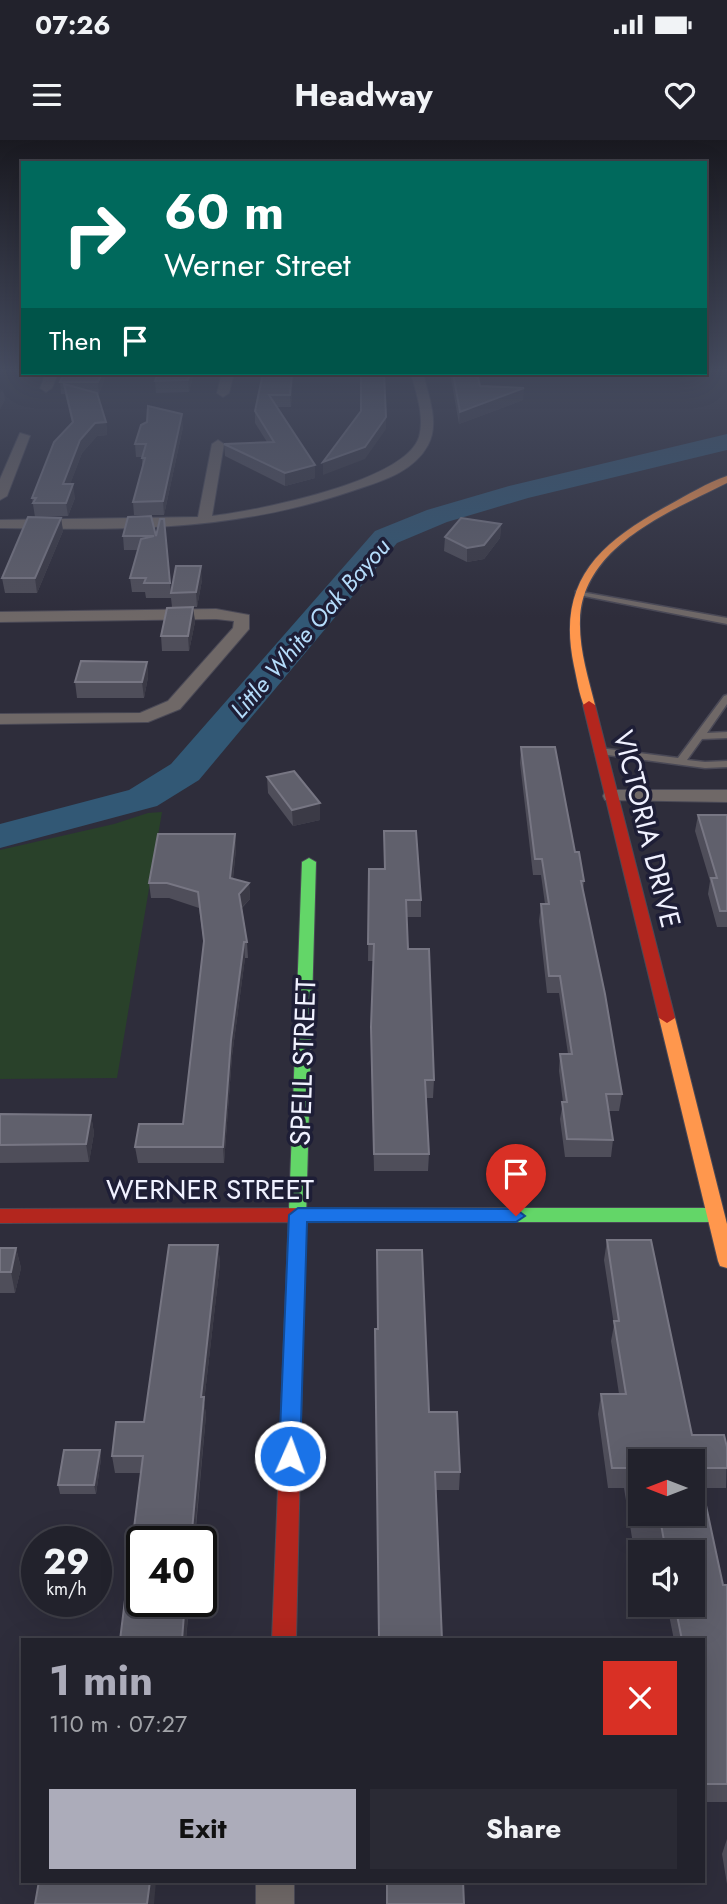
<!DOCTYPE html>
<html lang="en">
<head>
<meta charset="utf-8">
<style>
	:root { --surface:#22222c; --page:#2a2a34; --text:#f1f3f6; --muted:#a2a4a9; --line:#3f3f48; --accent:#acacba }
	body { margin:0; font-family:Jost,sans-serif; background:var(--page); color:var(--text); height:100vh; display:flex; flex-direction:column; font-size:26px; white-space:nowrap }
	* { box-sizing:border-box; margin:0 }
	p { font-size:23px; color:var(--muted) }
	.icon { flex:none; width:38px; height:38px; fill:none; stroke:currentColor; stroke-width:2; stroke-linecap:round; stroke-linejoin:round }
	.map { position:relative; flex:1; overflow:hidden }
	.drawer { position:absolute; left:21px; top:1498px; width:684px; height:245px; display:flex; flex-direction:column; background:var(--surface); border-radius:0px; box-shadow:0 7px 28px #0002,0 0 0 2px var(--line) }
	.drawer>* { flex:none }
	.banner { position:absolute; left:21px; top:21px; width:686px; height:214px; border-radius:0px; box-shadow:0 7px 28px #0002,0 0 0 2px var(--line); background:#00695c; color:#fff; overflow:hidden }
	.needle { width:46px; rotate:270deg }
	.controls { position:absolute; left:628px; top:1309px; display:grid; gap:14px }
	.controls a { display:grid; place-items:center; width:77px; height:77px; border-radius:0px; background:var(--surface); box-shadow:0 7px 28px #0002,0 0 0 2px var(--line); font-size:35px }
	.speed { position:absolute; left:21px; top:1386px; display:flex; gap:14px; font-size:35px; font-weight:700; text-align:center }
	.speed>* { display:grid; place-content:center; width:91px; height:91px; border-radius:50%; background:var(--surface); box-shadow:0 7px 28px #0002,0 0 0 2px var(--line); line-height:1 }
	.speed small { font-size:18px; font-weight:400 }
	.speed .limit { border:4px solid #111; border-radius:10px; background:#fff; color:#111 }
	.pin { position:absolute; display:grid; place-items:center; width:60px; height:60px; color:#fff; margin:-72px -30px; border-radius:50% 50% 50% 0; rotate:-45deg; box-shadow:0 0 7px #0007 }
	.pin .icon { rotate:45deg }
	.me { position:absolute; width:77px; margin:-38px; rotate:2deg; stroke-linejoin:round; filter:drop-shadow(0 0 5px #0008) }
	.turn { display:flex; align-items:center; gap:24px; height:147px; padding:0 28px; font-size:32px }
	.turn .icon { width:91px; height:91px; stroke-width:2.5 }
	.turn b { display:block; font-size:49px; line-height:60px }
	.then { display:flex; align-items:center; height:66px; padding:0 28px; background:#0003; gap:14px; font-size:26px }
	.round { display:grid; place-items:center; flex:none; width:74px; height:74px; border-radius:0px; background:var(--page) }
	.head { display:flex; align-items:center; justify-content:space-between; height:119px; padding:0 28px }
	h1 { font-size:42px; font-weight:700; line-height:52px; color:var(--accent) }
	.action { display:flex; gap:14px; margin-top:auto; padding:14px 28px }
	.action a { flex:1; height:80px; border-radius:0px; background:var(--accent); color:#111; font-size:28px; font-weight:700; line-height:80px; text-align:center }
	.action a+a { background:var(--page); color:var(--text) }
	.status { display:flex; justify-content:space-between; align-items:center; height:49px; padding:0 35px; background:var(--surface); direction:ltr }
	.status svg { height:19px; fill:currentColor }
	header { display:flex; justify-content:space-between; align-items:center; height:91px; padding:0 28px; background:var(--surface); font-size:32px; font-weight:700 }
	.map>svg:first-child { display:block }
	.green { fill:#29412a }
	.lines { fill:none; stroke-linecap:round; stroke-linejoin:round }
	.river { fill:#325875; fill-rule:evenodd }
	.lane-casing { stroke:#4a4956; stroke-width:3 }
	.street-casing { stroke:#4a4956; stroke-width:2 }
	.fast-casing { stroke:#4a4956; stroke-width:2 }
	.slow-casing { stroke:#4a4956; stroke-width:2 }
	.jam-casing { stroke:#4a4956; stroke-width:2 }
	.lane { fill:#6f6867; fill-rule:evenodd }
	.street { fill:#6f6867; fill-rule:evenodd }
	.fast { fill:#63d668; fill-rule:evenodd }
	.slow { fill:#ff974d; fill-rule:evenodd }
	.jam { fill:#b3261e; fill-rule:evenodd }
	.wall { fill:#4f4e5a }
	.shaded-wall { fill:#3b3a46 }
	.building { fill:#60606c; stroke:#777683; stroke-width:2; fill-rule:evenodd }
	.route { fill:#1a73e8; stroke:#114b97; stroke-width:2 }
	.labels { text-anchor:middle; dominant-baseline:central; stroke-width:7; stroke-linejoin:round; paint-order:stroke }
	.far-water-label { font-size:24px; font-style:italic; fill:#b4dbfa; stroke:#1e1e36 }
	.street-label { font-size:28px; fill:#f0f1ff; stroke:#1e1e36 }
</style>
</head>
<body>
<div class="status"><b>07:26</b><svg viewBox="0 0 49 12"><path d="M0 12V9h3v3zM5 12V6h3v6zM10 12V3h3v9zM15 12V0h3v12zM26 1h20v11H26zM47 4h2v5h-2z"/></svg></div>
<header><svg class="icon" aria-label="menu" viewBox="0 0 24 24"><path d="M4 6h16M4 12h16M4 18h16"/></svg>Headway<svg class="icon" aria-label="heart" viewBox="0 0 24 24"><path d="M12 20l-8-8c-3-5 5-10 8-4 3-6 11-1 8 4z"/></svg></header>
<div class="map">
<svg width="727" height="1764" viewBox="0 0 727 1764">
	<rect width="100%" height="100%" fill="#2e2d3b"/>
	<path class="green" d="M162,672l-45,266 -117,1v-229l114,-26 34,-11z"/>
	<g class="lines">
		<path class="river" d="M727,294v16l-199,48 -81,24 -50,21 -198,237 -42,26 -157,42v-24l129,-34 42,-26 204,-233 52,-21 82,-24z"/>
		<defs>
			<path id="lane" d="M576,451l151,27v6l-148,-29h-3z
				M727,555v9l-20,29 20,-1v6l-25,1 -15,21 18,2 22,-1v6l-22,1 -105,-14 -5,-3 5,-3 78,10 46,-62z"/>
			<path id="street" d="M46,233h12l-6,15 -6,4 -6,-4z
				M222,233h12l-5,20 -6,4 -6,-4z
				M411,233h12c5,22 17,50 5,72 -15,28 -49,37 -76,46 -120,41 -227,39 -352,37v-8l198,-3 14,-73 6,-4 6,4 -12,72c43,-5 193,-34 207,-79 6,-21 -3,-44 -8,-64z
				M20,293l10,3 -23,60 -7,4v-21z
				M216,469l33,6v14l-69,80 -32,13 -148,2v-10l140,-1 28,-12 65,-73 1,-7 -18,-2 -216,3v-10z
				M612,650h115v12l-122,-2 -2,-4 2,-4z
				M256,1741h38v23h-38z"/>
			<path id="fast" d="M309,718l7,4 -12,427 -2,5 -7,2 -7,-2 -2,-5 16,-427z
				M391,1068h324l6,2 3,5 -3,5 -6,2h-324l-6,-2 -3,-5 3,-5z"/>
			<path id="slow" d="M727,336v7c-56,28 -145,63 -147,137 -1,29 8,57 15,85l-6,4 -4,-1c-6,-13 -8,-29 -11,-42 -18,-85 25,-123 95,-161 18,-10 38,-22 58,-29z
				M667,873l8,5 52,206v44l-7,-2 -2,-5 -59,-243z"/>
			<path id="jam" d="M589,561l6,4 80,313 -8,5 -8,-5 -76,-313z
				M391,1068l6,2 3,5 -3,5 -6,2 -391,1v-14z
				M295,1142l7,2 2,5 -8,351h-24l14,-351 2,-5z"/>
		</defs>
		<use href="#lane" class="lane-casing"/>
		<use href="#street" class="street-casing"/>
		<use href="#fast" class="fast-casing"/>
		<use href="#slow" class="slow-casing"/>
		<use href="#jam" class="jam-casing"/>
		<use href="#lane" class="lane"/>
		<use href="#street" class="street"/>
		<use href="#fast" class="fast"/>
		<use href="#slow" class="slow"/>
		<use href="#jam" class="jam"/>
	</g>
	<path class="wall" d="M107,233l-8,21h-2l9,28 1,13 -10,1 -15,17 -12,31 5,14 -7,18 -33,1 -3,-19 40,-75 -7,-29h-4l-1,-12z
		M158,233h36l-5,19 -33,1 -1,-12z
		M260,233h33l-2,34h-14l38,71 -30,8 -60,-30 -1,-12 43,-2 -12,-19v-12l6,-30z
		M450,233h27l3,13 43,14 -64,24z
		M183,287l-19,88h-30l-1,-13 9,-34v-11h-6l-1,-13z
		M61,378l2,13 -26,62h-32l-3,-15z
		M164,379l7,73 31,-12 -5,27h-25l-1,-9h-25l-1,-6h-13l-2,-14 8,-28h-14l-1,-14h33z
		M501,384l-1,14 -16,21 -17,3 -23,-11 1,-14z
		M193,467l2,15 -6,29h-27l-1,-15z
		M147,522l1,15 -4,21h-67l-2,-16z
		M521,607l54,105 9,29 -1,11 39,202 -3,17h-10l4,29 -2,17h-46l-5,-38 3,-17 -4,-31 1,-17h8l-9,-61h-12l-8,-72 2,-17h4l-4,-29h-8l-13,-112z
		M267,637l53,43 -27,6 -25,-33z
		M698,675h29v112h-10l-9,-33 2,-13 -15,-50z
		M235,694l1,15 -3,30 16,4 1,16 -8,9 5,34 1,16h-3l-13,98 -8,107h-86l-3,-16 48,-23 21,-180 -5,-36 -30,-10h-18l-2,-15z
		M369,729l52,31v17h-15l2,32 26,131 -1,18h-7l3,56 -1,17h-54l-3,-127 2,-83h-5z
		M0,974l91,1 3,18 -5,29 -89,1z
		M607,1100l85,195 35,12 -1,41h-24l21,97h4v217h-23v-162h-30l-7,-35h26v-53h-35l-1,-9 -24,1 -9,-56h-16l-10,-74 3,-20h18l-8,-53 3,-16 -10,-65z
		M218,1105l2,18 -16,139 2,13 -20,225h-66l21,-167h-26l-3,-17 32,-34z
		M0,1108h16l5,20 -6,25h-15z
		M429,1272l31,60 -1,18h-24z
		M100,1310l1,9 -5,35h-36l-2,-9z
		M727,1699v45l-5,-30z"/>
	<path class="shaded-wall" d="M102,233h5l-8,21 -1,-12z
		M190,233h4l-5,19 -1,-12z
		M292,233h1l-2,34 -1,-12z
		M3,248l2,12 -5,10v-16z
		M524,248l-1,12 -64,24 1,-12z
		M182,274l1,13 -19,88 -1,-14z
		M386,277v12l-21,30 -42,16v-13z
		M106,282l1,13 -10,1 -15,17 -17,45 -2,-14 17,-44 15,-17z
		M315,325v13l-30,8v-13z
		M73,344l2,14 -7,18 -2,-13z
		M61,378l2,13 -26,62 -2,-15z
		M501,384l-1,14 -16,21 -17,3v-14z
		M201,426l1,14 -5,27 -1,-15z
		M193,467l2,15 -6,29 -1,-15z
		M147,522l1,15 -4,21 -2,-16z
		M320,663v17l-27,6 -1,-16z
		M235,694l1,15 -5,44 -1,-15z
		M249,743l1,16 -10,10 -1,-15z
		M244,802l1,16 -13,98 -8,107 -1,-16 8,-107z
		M91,975l3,18 -5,29 -3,-18z
		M218,1105l2,18 -16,139 2,13 -12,127h-3l10,-145z
		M16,1108l5,20 -6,25 -4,-21z
		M100,1310l1,9 -5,35 -2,-9z
		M185,1461h4l-3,39h-4z
		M150,1741h6l-2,23h-7z"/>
	<path class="building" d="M64,233h38l-4,9h-38z
		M158,233h32l-2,7 -33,1z
		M263,233h29l-2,22h-21l46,70 -30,8 -61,-29 50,-2 -19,-31z
		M361,233h23l2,44 -21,30 -42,15 38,-51z
		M453,233h24l3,13 44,2 -64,24z
		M64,244l33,9 9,29 -11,1 -15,17 -17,44h10l-7,19h-33l3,-5h-4l22,-56 19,-20z
		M148,266l34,8 -19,87 -30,1 12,-44h-3l4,-14h-11l6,-19 6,-3z
		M151,376l5,20 4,-17h4l6,64h-26l2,-5h-16l11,-39 13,-3h-31l5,-19z
		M28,377l33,1 -26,60h-33z
		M461,378l40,6 -17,21 -17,3 -22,-11z
		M176,426h25l-5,26 -25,1z
		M193,467l-5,29h-27l6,-28z
		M81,521l66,1 -5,20h-67z
		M521,607h34l20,105h4l5,29h-3l24,113 17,100h-16l7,46 -46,-1 -5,-37h5l-7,-48h12l-12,-78h-11l-8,-72h8l-7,-45h-7z
		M294,631l26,32 -28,7 -25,-33z
		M698,675h29v96h-7l-9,-33h6z
		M384,691h32l5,69h-15l2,49h21l5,131h-9l4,74h-55l-3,-127 3,-83h-6l1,-75h16z
		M158,694h77l-5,44 19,5 -10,11 8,48h-3l-13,98 -8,107h-88l4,-23h44l21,-183 -6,-49 -31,-9h-18z
		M0,974l91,1 -5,29 -86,1z
		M607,1100h44l41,195h32l3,12v21h-29l25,117h4v199h-23v-144h-22l-7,-35h18v-53h-27l-5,-28h-25l-9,-56h-15l-11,-74h25l-12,-73h5zM640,1321h53v53h-53z
		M169,1105h49l-17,152h3l-13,145h-49v59h43l-3,39h-62l23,-184h-31l4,-34h28z
		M0,1108h16l-5,24h-11z
		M377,1110h45l7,162h28l3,60h-25l7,168h-63l-4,-311h3z
		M64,1310h36l-6,35h-36z
		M39,1741h111l-3,23h-112z
		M387,1741h76l1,23h-77z"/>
	<linearGradient id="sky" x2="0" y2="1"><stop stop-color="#191920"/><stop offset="0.48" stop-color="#464c60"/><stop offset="1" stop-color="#464c60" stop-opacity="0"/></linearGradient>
	<rect width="727" height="478" fill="url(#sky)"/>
	<path class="route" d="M298,1068l218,1 9,7 -9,6h-209l-7,234 -3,6 -7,3 -8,-3 -3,-6 10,-241z"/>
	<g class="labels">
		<g class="far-water-label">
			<text transform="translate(310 488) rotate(-49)">Little White Oak Bayou</text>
		</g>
		<g class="street-label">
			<text transform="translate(647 689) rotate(76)">VICTORIA DRIVE</text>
			<text transform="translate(303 922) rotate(-88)">SPELL STREET</text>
			<text x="210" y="1049">WERNER STREET</text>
		</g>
	</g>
</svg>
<div class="controls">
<a><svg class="needle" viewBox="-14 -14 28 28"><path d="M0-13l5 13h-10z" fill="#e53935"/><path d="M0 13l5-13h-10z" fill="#a2a4a9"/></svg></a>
<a><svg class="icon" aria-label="sound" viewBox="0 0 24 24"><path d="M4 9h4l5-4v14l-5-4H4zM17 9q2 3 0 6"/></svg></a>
</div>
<div class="speed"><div>29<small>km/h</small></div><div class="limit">40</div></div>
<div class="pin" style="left:516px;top:1076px;background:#d93025"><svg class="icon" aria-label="arrive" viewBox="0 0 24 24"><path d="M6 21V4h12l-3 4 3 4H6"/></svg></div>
<svg class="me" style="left:290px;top:1316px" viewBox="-20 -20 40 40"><circle r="17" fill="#1a73e8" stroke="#fff" stroke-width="3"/><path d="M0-11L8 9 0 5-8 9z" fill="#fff"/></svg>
<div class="banner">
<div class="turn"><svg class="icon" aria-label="right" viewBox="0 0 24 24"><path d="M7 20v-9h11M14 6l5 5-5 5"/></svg><div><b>60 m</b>Werner Street</div></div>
<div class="then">Then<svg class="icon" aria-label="arrive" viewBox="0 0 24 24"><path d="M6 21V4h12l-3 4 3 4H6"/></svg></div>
</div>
<section class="drawer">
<div class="head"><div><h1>1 min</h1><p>110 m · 07:27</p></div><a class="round" style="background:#d93025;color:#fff"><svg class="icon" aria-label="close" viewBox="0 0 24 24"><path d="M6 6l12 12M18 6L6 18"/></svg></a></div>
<div class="action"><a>Exit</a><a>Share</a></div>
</section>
</div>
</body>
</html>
